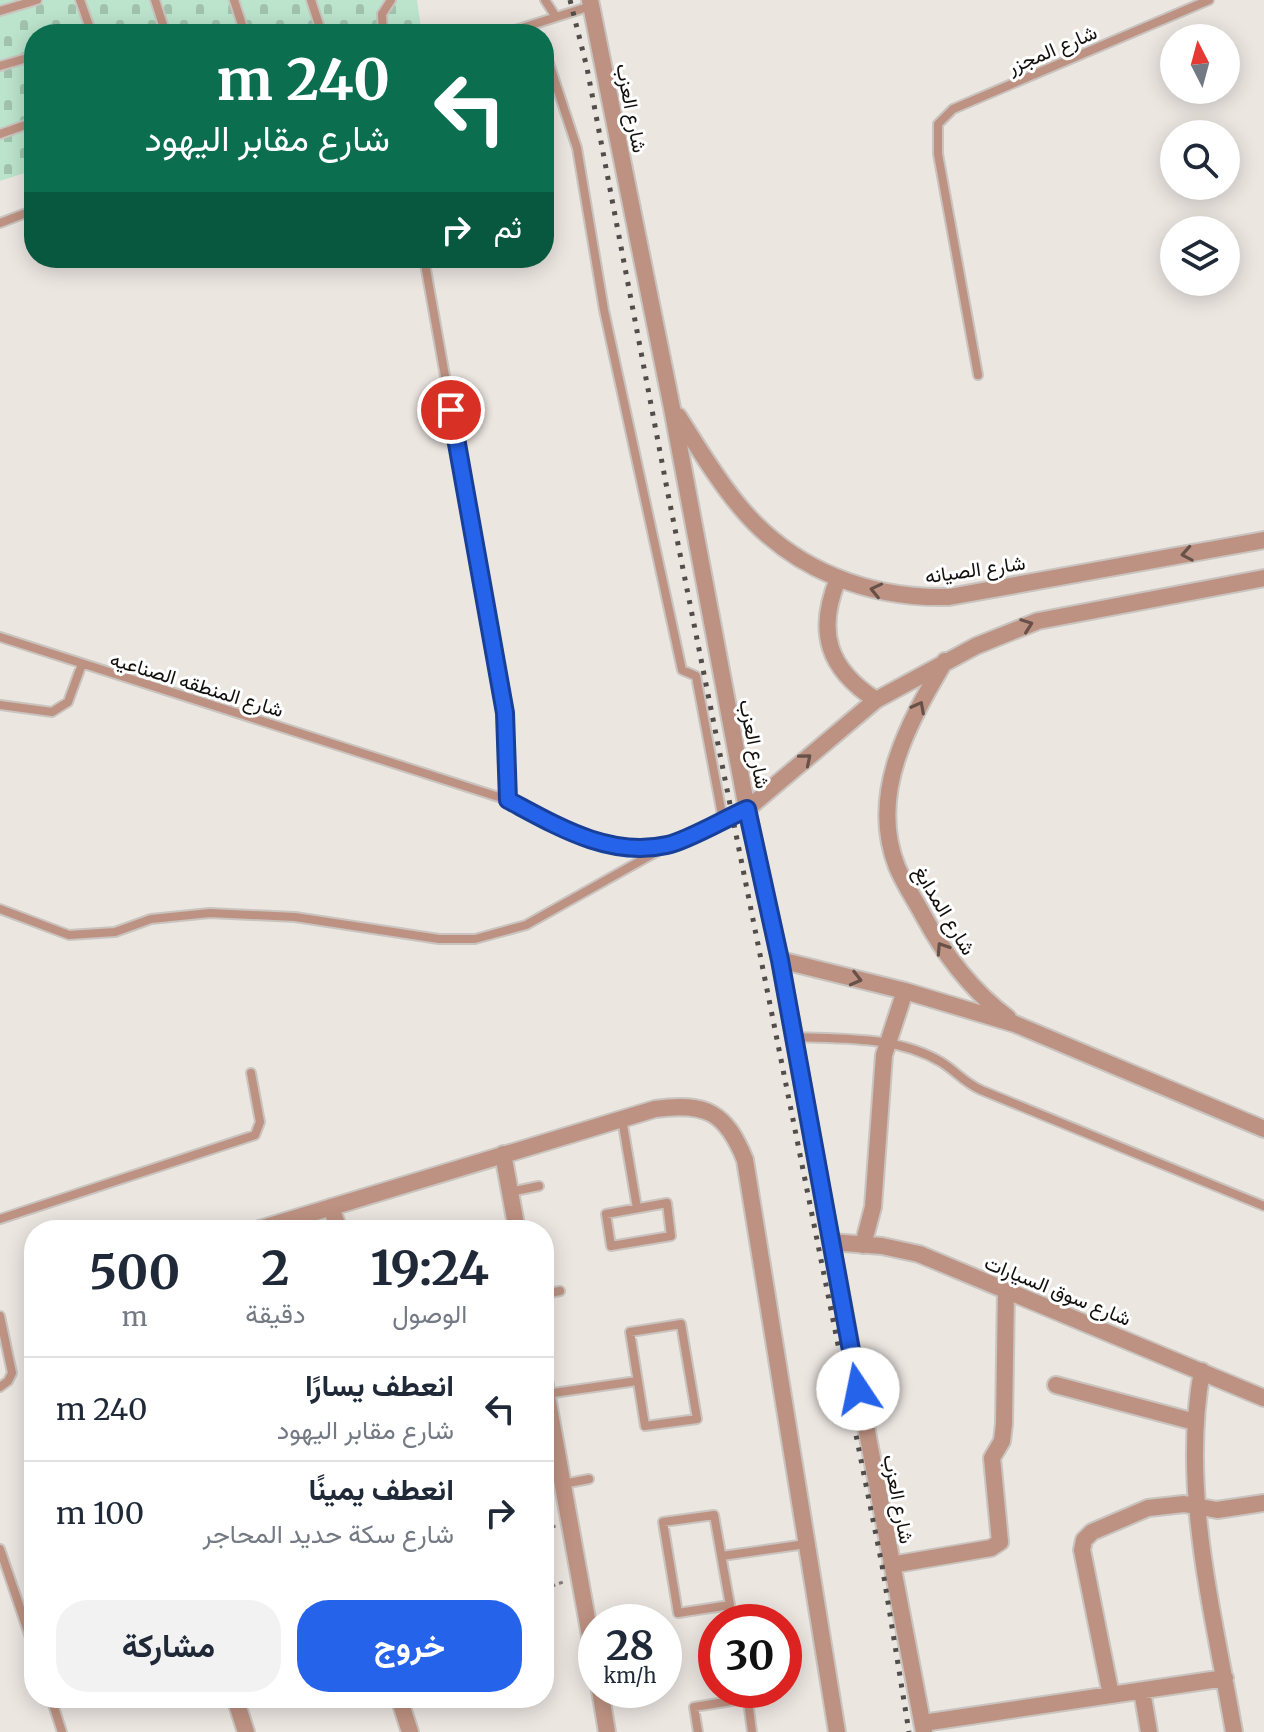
<!DOCTYPE html>
<html lang="ar">
<head>
<meta charset="utf-8">
<style>
	:root { --surface:#fff; --page:#f2f2f3; --text:#1f2937; --muted:#747a83; --line:#e0e1e3; --accent:#2563eb }
	body { margin:0; font-family:Merriweather,Vazirmatn,serif; background:var(--page); color:var(--text); direction:rtl; height:100vh; display:flex; flex-direction:column; font-size:30px; white-space:nowrap }
	* { box-sizing:border-box; margin:0 }
	p { font-size:26px; color:var(--muted) }
	.icon { flex:none; width:44px; height:44px; fill:none; stroke:currentColor; stroke-width:2; stroke-linecap:round; stroke-linejoin:round }
	.map { position:relative; flex:1; overflow:hidden; direction:ltr }
	.drawer { position:absolute; left:24px; top:1220px; width:530px; height:488px; display:flex; flex-direction:column; background:var(--surface); border-radius:32px; box-shadow:0 4px 20px #0003; direction:rtl }
	.drawer>* { flex:none }
	.guide { position:absolute; left:24px; top:24px; width:530px; height:244px; border-radius:32px; box-shadow:0 4px 20px #0003; direction:rtl; background:#0b6e4f; color:#fff; overflow:hidden }
	.needle { width:52px; rotate:354deg }
	.controls { position:absolute; left:1160px; top:24px; display:grid; gap:16px }
	.controls a { display:grid; place-items:center; width:80px; height:80px; border-radius:50%; background:var(--surface); box-shadow:0 4px 20px #0003; font-size:40px }
	.speed { position:absolute; left:578px; top:1604px; display:flex; gap:16px; font-size:40px; font-weight:700; text-align:center }
	.speed>* { display:grid; place-content:center; width:104px; height:104px; border-radius:50%; background:var(--surface); box-shadow:0 4px 20px #0003; line-height:1 }
	.speed small { font-size:20px; font-weight:400 }
	.speed .limit { border:12px solid #d22; background:#fff; color:#111 }
	.pin { position:absolute; display:grid; place-items:center; width:68px; height:68px; color:#fff; margin:-34px; border:4px solid #fff; border-radius:50%; box-shadow:0 2px 8px #0007 }
	.me { position:absolute; width:88px; margin:-44px; rotate:349deg; stroke-linejoin:round; filter:drop-shadow(0 0 6px #0008) }
	.turn { display:flex; align-items:center; gap:28px; height:168px; padding:0 32px; font-size:36px }
	.turn .icon { width:104px; height:104px; stroke-width:2.5 }
	.turn b { display:block; font-size:56px; line-height:68px }
	.then { display:flex; align-items:center; height:76px; padding:0 32px; background:#0003; gap:16px; font-size:30px }
	.eta { display:flex; justify-content:space-evenly; align-items:center; height:136px; text-align:center }
	.eta b { font-size:48px; font-weight:700; line-height:56px }
	.button { display:flex; gap:16px; margin-top:auto; padding:16px 32px }
	.button a { flex:1; height:92px; border-radius:32px; background:var(--accent); color:#fff; font-size:32px; font-weight:700; line-height:92px; text-align:center }
	.button a+a { background:var(--page); color:var(--text) }
	ul { padding:0; list-style:none }
	li { display:flex; align-items:center; gap:24px; height:104px; padding:0 32px; border-top:2px solid var(--line) }
	li div { flex:1 }
	li b { display:block; font-size:30px }
	li em { font-style:normal }
	.map>svg:first-child { display:block }
	.cemetery { fill:url(#cemetery-stones) }
	.lines { fill:none; stroke-linecap:round; stroke-linejoin:round }
	.service-casing { stroke:#c9c4bf; stroke-width:12 }
	.minor-casing { stroke:#c9c4bf; stroke-width:20 }
	.path { stroke:#87827f; stroke-width:3; stroke-dasharray:4 4; stroke-linecap:butt }
	.service { stroke:#be9282; stroke-width:8 }
	.minor { stroke:#be9282; stroke-width:16 }
	.rail { stroke:#504d4a; stroke-width:5; stroke-dasharray:4 8; stroke-linecap:butt }
	.oneway { stroke:#685148 }
	.route-casing { stroke:#184099; stroke-width:20 }
	.route { stroke:#2563eb; stroke-width:14 }
	.labels { text-anchor:middle; dominant-baseline:central; stroke-width:6; stroke-linejoin:round; paint-order:stroke }
	.street-label { font-size:20px; fill:#12100f; stroke:#fff }
</style>
</head>
<body>
<div class="map">
<svg width="1264" height="1732" viewBox="0 0 1264 1732">
	<defs>
		<pattern id="cemetery-stones" width="16" height="16" patternUnits="userSpaceOnUse" patternTransform="scale(2)"><rect width="16" height="16" fill="#bce4cc"/><path d="M2 7V4a2 2 0 0 1 4 0v3zM10 15v-3a2 2 0 0 1 4 0v3z" fill="#a1c3ae"/></pattern>
	</defs>
	<rect width="100%" height="100%" fill="#ece6e1"/>
	<path class="cemetery" d="M0,0h417l4,28 -2,6h-385v136l-34,11z"/>
	<g class="lines">
		<defs>
			<path id="service" d="M80,0l12,34
				M155,0l11,34
				M234,0l11,34
				M311,0l11,34
				M545,0l11,17
				M0,11l37,-11
				M383,34l-1,-20 9,-14
				M503,34l88,-28
				M544,48l33,100 27,162 78,360 14,6 27,144
				M0,66l34,-10
				M0,134l34,-12
				M0,223l34,-13
				M424,258l81,455 3,87
				M978,375l-40,-221v-30l15,-15 256,-109
				M0,637l508,163c49,26 101,58 159,45 21,-4 59,-26 80,-36
				M0,705l52,7 16,-10 14,-38
				M0,909l69,26 46,-3 36,-13 59,-6 85,4 144,22h36l51,-14 141,-79
				M795,1037c48,2 103,-1 146,25 15,9 22,20 40,28l283,116
				M622,1119l15,89
				M510,1192l29,-6
				M667,1203l4,33 -60,10 -5,-32z
				M0,1219l255,-84 5,-13 -9,-49
				M544,1294l16,-3
				M0,1316l12,57 -4,8 -8,6
				M681,1324l16,95 -52,7 -15,-94z
				M546,1394l91,-13
				M563,1484l26,-5
				M714,1515l16,90 -52,8 -15,-91z
				M0,1549l34,100
				M722,1556l84,-12
				M51,1698l11,34
				M698,1732l-4,-25 50,-8 4,2 4,31"/>
			<path id="minor" d="M590,0l82,408 75,401 33,151 51,282 93,490
				M678,416c20,31 39,64 63,92 52,62 128,91 208,89l315,-57
				M838,579c-22,53 -10,90 38,121
				M945,661c-36,61 -77,133 -48,206 7,17 18,33 26,48 22,41 48,75 85,103
				M747,809l129,-109 100,-54 62,-25 226,-43
				M780,960l125,31 110,33 249,105
				M503,1154l14,76
				M331,1207l8,23
				M256,1230l399,-121c51,-7 71,3 90,51l92,572
				M831,1242l51,4 37,8 345,144
				M863,1245l10,-38 11,-152 21,-64
				M1202,1371c-22,119 12,244 32,361
				M544,1380l52,289
				M1056,1385l139,37
				M891,1565l100,-17 9,-6 -8,-84 10,-17 2,-17 2,-134
				M600,1690l7,42
				M1142,1691l7,41
				M1111,1695l-29,-145 2,-10 8,-8 56,-24 36,-4 33,6 47,-7
				M235,1698l11,34
				M399,1698l11,34
				M923,1723l302,-45"/>
		</defs>
		<use href="#service" class="service-casing"/>
		<use href="#minor" class="minor-casing"/>
		<path class="path" d="M544,1529l12,-3
			M544,1589l19,-7"/>
		<use href="#service" class="service"/>
		<use href="#minor" class="minor"/>
		<path class="rail" d="M570,0l17,68 81,426 214,1071 27,167"/>
	</g>
	<defs><path id="oneway-chevron" d="M-2-3.5L2.5 0L-2 3.5" fill="none" stroke-width="1.6" stroke-linecap="round" stroke-linejoin="round" transform="scale(2)"/></defs>
	<g class="oneway">
		<use href="#oneway-chevron" transform="translate(1187 554) rotate(170)"/>
		<use href="#oneway-chevron" transform="translate(876 590) rotate(-167)"/>
		<use href="#oneway-chevron" transform="translate(1027 625) rotate(-20)"/>
		<use href="#oneway-chevron" transform="translate(919 707) rotate(-62)"/>
		<use href="#oneway-chevron" transform="translate(806 759) rotate(-40)"/>
		<use href="#oneway-chevron" transform="translate(942 948) rotate(-123)"/>
		<use href="#oneway-chevron" transform="translate(856 979) rotate(14)"/>
	</g>
	<g class="lines">
		<defs>
			<path id="route" d="M451,410l54,303 3,87c49,26 101,58 159,45 20,-4 59,-27 80,-36l33,151 78,429"/>
		</defs>
		<use href="#route" class="route-casing"/>
		<use href="#route" class="route"/>
	</g>
	<g class="labels">
		<g class="street-label">
			<text transform="translate(1052 49) rotate(-23)">شارع المجزر</text>
			<text transform="translate(632 108) rotate(79)">شارع العزب</text>
			<text transform="translate(975 569) rotate(-8)">شارع الصيانه</text>
			<text transform="translate(197 684) rotate(17)">شارع المنطقه الصناعيه</text>
			<text transform="translate(755 744) rotate(79)">شارع العزب</text>
			<text transform="translate(945 910) rotate(59)">شارع المدابغ</text>
			<text transform="translate(1058 1290) rotate(22)">شارع سوق السيارات</text>
			<text transform="translate(899 1499) rotate(79)">شارع العزب</text>
		</g>
	</g>
</svg>
<div class="controls">
<a><svg class="needle" viewBox="-14 -14 28 28"><path d="M0-13l5 13h-10z" fill="#e53935"/><path d="M0 13l5-13h-10z" fill="#747a83"/></svg></a>
<a><svg class="icon" aria-label="search" viewBox="0 0 24 24"><circle cx="10" cy="10" r="6"/><path d="M15 15l6 6"/></svg></a>
<a><svg class="icon" aria-label="layers" viewBox="0 0 24 24"><path d="M12 4l9 5-9 5-9-5zM3 14l9 5 9-5"/></svg></a>
</div>
<div class="speed"><div>28<small>km/h</small></div><div class="limit">30</div></div>
<div class="pin" style="left:451px;top:410px;background:#d93025"><svg class="icon" aria-label="arrive" viewBox="0 0 24 24"><path d="M6 21V4h12l-3 4 3 4H6"/></svg></div>
<svg class="me" style="left:858px;top:1389px" viewBox="-20 -20 40 40"><circle r="19" fill="#fff"/><path d="M0-13L10 11 0 6-10 11z" fill="#2563eb"/></svg>
<div class="guide">
<div class="turn"><svg class="icon" aria-label="left" viewBox="0 0 24 24"><path d="M17 20v-9H6M10 6l-5 5 5 5"/></svg><div><b>240 m</b>شارع مقابر اليهود</div></div>
<div class="then">ثم<svg class="icon" aria-label="right" viewBox="0 0 24 24"><path d="M7 20v-9h11M14 6l5 5-5 5"/></svg></div>
</div>
<section class="drawer">
<div class="eta">
<div><b>19:24</b><p>الوصول</p></div>
<div><b>2</b><p>دقيقة</p></div>
<div><b>500</b><p>m</p></div>
</div>
<ul>
<li><svg class="icon" aria-label="left" viewBox="0 0 24 24"><path d="M17 20v-9H6M10 6l-5 5 5 5"/></svg><div><b>انعطف يسارًا</b><p>شارع مقابر اليهود</p></div><em>240 m</em></li>
<li><svg class="icon" aria-label="right" viewBox="0 0 24 24"><path d="M7 20v-9h11M14 6l5 5-5 5"/></svg><div><b>انعطف يمينًا</b><p>شارع سكة حديد المحاجر</p></div><em>100 m</em></li>
</ul>
<div class="button"><a>خروج</a><a>مشاركة</a></div>
</section>
</div>
</body>
</html>
